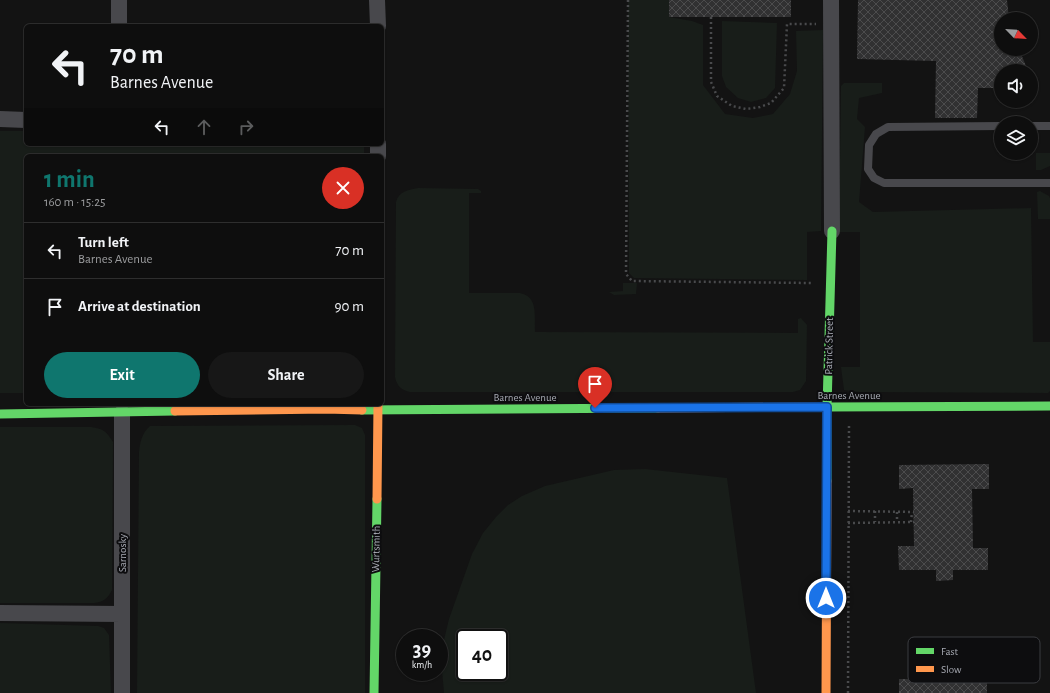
<!DOCTYPE html>
<html lang="en">
<head>
<meta charset="utf-8">
<style>
	:root { --surface:#0e0e0e; --page:#171717; --text:#f1f3f6; --muted:#9b9c9e; --line:#2e2e2e; --accent:#0f766e }
	body { margin:0; font-family:"Alegreya Sans",sans-serif; background:var(--page); color:var(--text); height:100vh; display:flex; flex-direction:column; font-size:15px; white-space:nowrap }
	* { box-sizing:border-box; margin:0 }
	p { font-size:13px; color:var(--muted) }
	.icon { flex:none; width:22px; height:22px; fill:none; stroke:currentColor; stroke-width:2; stroke-linecap:round; stroke-linejoin:round }
	.map { position:relative; flex:1; overflow:hidden }
	.details { position:absolute; left:24px; top:154px; width:360px; height:252px; display:flex; flex-direction:column; background:var(--surface); border-radius:6px; box-shadow:0 1px 3px #0004,0 0 0 1px var(--line) }
	.details>* { flex:none }
	.banner { position:absolute; left:24px; top:24px; width:360px; height:122px; border-radius:6px; box-shadow:0 1px 3px #0004,0 0 0 1px var(--line); background:#0e0e0e; color:var(--text); overflow:hidden }
	.needle { width:26px; rotate:115deg }
	.buttons { position:absolute; left:994px; top:12px; display:grid; gap:8px }
	.buttons a { display:grid; place-items:center; width:44px; height:44px; border-radius:50%; background:var(--surface); box-shadow:0 1px 3px #0004,0 0 0 1px var(--line); font-size:20px }
	.speed { position:absolute; left:396px; top:629px; display:flex; gap:8px; font-size:20px; font-weight:700; text-align:center }
	.speed>* { display:grid; place-content:center; width:52px; height:52px; border-radius:50%; background:var(--surface); box-shadow:0 1px 3px #0004,0 0 0 1px var(--line); line-height:1 }
	.speed small { font-size:10px; font-weight:400 }
	.speed .limit { border:2px solid #111; border-radius:6px; background:#fff; color:#111 }
	.pin { position:absolute; display:grid; place-items:center; width:34px; height:34px; color:#fff; margin:-41px -17px; border-radius:50% 50% 50% 0; rotate:-45deg; box-shadow:0 0 4px #0007 }
	.pin .icon { rotate:45deg }
	.me { position:absolute; width:44px; margin:-22px; rotate:0deg; stroke-linejoin:round; filter:drop-shadow(0 0 3px #0008) }
	.turn { display:flex; align-items:center; gap:14px; height:84px; padding:0 20px; font-size:18px }
	.turn .icon { width:52px; height:52px; stroke-width:2.5 }
	.turn b { display:block; font-size:28px; line-height:34px }
	.lanes { display:flex; align-items:center; height:38px; padding:0 20px; background:#0003; justify-content:center; gap:20px; direction:ltr }
	.lanes .off { opacity:.35 }
	.round { display:grid; place-items:center; flex:none; width:42px; height:42px; border-radius:21px; background:var(--page) }
	.headline { display:flex; align-items:center; justify-content:space-between; height:68px; padding:0 20px }
	h1 { font-size:24px; font-weight:700; line-height:30px; color:var(--accent) }
	.primary-button { display:flex; gap:8px; margin-top:auto; padding:8px 20px }
	.primary-button a { flex:1; height:46px; border-radius:24px; background:var(--accent); color:#fff; font-size:16px; font-weight:700; line-height:46px; text-align:center }
	.primary-button a+a { background:var(--page); color:var(--text) }
	ul { padding:0; list-style:none }
	li { display:flex; align-items:center; gap:12px; height:56px; padding:0 20px; border-top:1px solid var(--line) }
	li div { flex:1 }
	li b { display:block; font-size:15px }
	li em { font-style:normal }
	.map>svg:first-child { display:block }
	.grass { fill:#181d19; fill-rule:evenodd }
	.building { fill:url(#building-cross-hatch) }
	.lines { fill:none; stroke-linecap:round; stroke-linejoin:round }
	.path { stroke:#494a4c; stroke-width:2.5; stroke-dasharray:2 3; stroke-linecap:butt }
	.lane { stroke:#48484c; stroke-width:8 }
	.street { stroke:#48484c; stroke-width:16 }
	.fast { stroke:#63d668; stroke-width:9 }
	.slow { stroke:#ff974d; stroke-width:9 }
	.route-casing { stroke:#114b97; stroke-width:10 }
	.route { stroke:#1a73e8; stroke-width:7 }
	.labels { text-anchor:middle; dominant-baseline:central; stroke-width:4; stroke-linejoin:round; paint-order:stroke }
	.street-label { font-size:11px; fill:#a6a9b2; stroke:#0d0d0f }
	.key { fill:#0d0d0f; stroke:#3b3c40; stroke-width:1 }
	.key-label { font-size:11px; fill:#a6a9b2 }
</style>
</head>
<body>
<div class="map">
<svg width="1050" height="693" viewBox="0 0 1050 693">
	<defs>
		<pattern id="building-cross-hatch" width="8" height="8" patternUnits="userSpaceOnUse"><rect width="8" height="8" fill="#313132"/><path d="M0 0l8 8M0 8l8-8" fill="none" stroke="#4c4c4d"/></pattern>
	</defs>
	<rect width="100%" height="100%" fill="#131313"/>
	<path class="grass" d="M628,0h41v17l23,4 11,4v60l22,29 28,4 20,-4 17,-20 7,-23 -1,-40 27,-1 -2,201 -14,1v48l-173,-2 -5,-5z
		M722,21l55,2 -2,65 -9,10 -15,4 -13,-4 -12,-11 -4,-11z
		M844,83h38v10l-23,5 -2,21 8,8 -6,75 14,10 158,-4 2,134h17v49l-2,2 -188,-1 -16,-2 -3,-23h19v-135h-21l2,-146z
		M0,131h26v13h335l3,2v10h-338v237h-26z
		M1036,153h14v13l-9,4h-5z
		M418,188l60,1 3,2v2h-12v100h51c19,4 14,24 15,39l263,1v-14l3,-1 6,7 -1,56 -6,9 -7,2h-383c-9,-2 -13,-6 -15,-15l1,-175c3,-11 12,-12 22,-14z
		M1040,191l9,5 1,2v21h-12l-1,-27z
		M623,283h14l-1,11 -22,1 -5,-3 14,-1z
		M355,425l7,3 3,7v258h-228l2,-241c1,-10 3,-19 11,-26z
		M0,427h91c13,2 15,4 22,15l-1,148c-4,8 -8,12 -18,13h-94z
		M645,469l82,9 29,215h-312l-2,-23 1,-26 6,-25 23,-65 11,-21 13,-16 12,-12 14,-9 23,-10 69,-16zM465,638h34v34h-34z
		M0,623l98,3 6,2 5,7 2,58h-111z"/>
	<path class="building" d="M669,0h122v17h-122z
		M858,0h149l2,19h-8v30h18l9,22h-27v17h-23l-1,30h-42l1,-57 -79,-2z
		M989,464v25h-17l1,59h15v22h-35v10l-17,1v-11h-37l-1,-24h16l-1,-58 -14,1v-24z
		M899,679l88,1v13h-88z"/>
	<g class="lines">
		<path class="path" d="M628,0l-2,274 6,7 180,2
			M711,17v65l6,14 15,10 14,3 14,-2 11,-4 13,-15 3,-64h29
			M848,511l66,1
			M875,511v11
			M897,512v10
			M911,522l1,-10
			M848,523l66,-1
			M848,693l1,-267"/>
		<path class="lane" d="M1001,126l-113,1 -12,7 -7,11 -1,24 6,9 10,5h166
			M1031,126h19"/>
		<path class="street" d="M119,0v26
			M377,0l1,26
			M831,0l1,231
			M0,119l26,1
			M378,144v12
			M122,413v280
			M0,613l122,1"/>
		<path class="fast" d="M825,407l225,-1
			M362,410l296,-2
			M0,414l175,-3
			M827,481v-74l5,-176
			M374,693l3,-194"/>
		<path class="slow" d="M658,408l167,-1
			M175,411l151,-2 36,1
			M377,499l1,-95
			M826,693l1,-212"/>
	</g>
	<g class="lines">
		<defs>
			<path id="route" d="M595,408l232,-1 -1,191"/>
		</defs>
		<use href="#route" class="route-casing"/>
		<use href="#route" class="route"/>
	</g>
	<g class="labels">
		<g class="street-label">
			<text transform="translate(829 346) rotate(-89)">Patrick Street</text>
			<text x="849" y="395">Barnes Avenue</text>
			<text x="525" y="397">Barnes Avenue</text>
			<text transform="translate(376 549) rotate(-89)">Wurtsmith</text>
			<text transform="translate(122 553) rotate(-90)">Sarnosky</text>
		</g>
	</g>
	<rect x="908" y="637" width="132" height="46" rx="6" class="key"/>
	<rect x="916" y="648" width="18" height="6" fill="#63d668"/>
	<rect x="916" y="666" width="18" height="6" fill="#ff974d"/>
	<g class="key-label">
		<text x="941" y="655">Fast</text>
		<text x="941" y="673">Slow</text>
	</g>
</svg>
<div class="buttons">
<a><svg class="needle" viewBox="-14 -14 28 28"><path d="M0-13l5 13h-10z" fill="#e53935"/><path d="M0 13l5-13h-10z" fill="#9b9c9e"/></svg></a>
<a><svg class="icon" aria-label="sound" viewBox="0 0 24 24"><path d="M4 9h4l5-4v14l-5-4H4zM17 9q2 3 0 6"/></svg></a>
<a><svg class="icon" aria-label="layers" viewBox="0 0 24 24"><path d="M12 4l9 5-9 5-9-5zM3 14l9 5 9-5"/></svg></a>
</div>
<div class="speed"><div>39<small>km/h</small></div><div class="limit">40</div></div>
<div class="pin" style="left:595px;top:408px;background:#d93025"><svg class="icon" aria-label="arrive" viewBox="0 0 24 24"><path d="M6 21V4h12l-3 4 3 4H6"/></svg></div>
<svg class="me" style="left:826px;top:598px" viewBox="-20 -20 40 40"><circle r="17" fill="#1a73e8" stroke="#fff" stroke-width="3"/><path d="M0-11L8 9 0 5-8 9z" fill="#fff"/></svg>
<div class="banner">
<div class="turn"><svg class="icon" aria-label="left" viewBox="0 0 24 24"><path d="M17 20v-9H6M10 6l-5 5 5 5"/></svg><div><b>70 m</b>Barnes Avenue</div></div>
<div class="lanes"><svg class="icon" aria-label="left" viewBox="0 0 24 24"><path d="M17 20v-9H6M10 6l-5 5 5 5"/></svg><svg class="icon off" aria-label="ahead" viewBox="0 0 24 24"><path d="M12 20V5M6 11l6-6 6 6"/></svg><svg class="icon off" aria-label="right" viewBox="0 0 24 24"><path d="M7 20v-9h11M14 6l5 5-5 5"/></svg></div>
</div>
<section class="details">
<div class="headline"><div><h1>1 min</h1><p>160 m · 15:25</p></div><a class="round" style="background:#d93025;color:#fff"><svg class="icon" aria-label="close" viewBox="0 0 24 24"><path d="M6 6l12 12M18 6L6 18"/></svg></a></div>
<ul>
<li><svg class="icon" aria-label="left" viewBox="0 0 24 24"><path d="M17 20v-9H6M10 6l-5 5 5 5"/></svg><div><b>Turn left</b><p>Barnes Avenue</p></div><em>70 m</em></li>
<li><svg class="icon" aria-label="arrive" viewBox="0 0 24 24"><path d="M6 21V4h12l-3 4 3 4H6"/></svg><div><b>Arrive at destination</b></div><em>90 m</em></li>
</ul>
<div class="primary-button"><a>Exit</a><a>Share</a></div>
</section>
</div>
</body>
</html>
